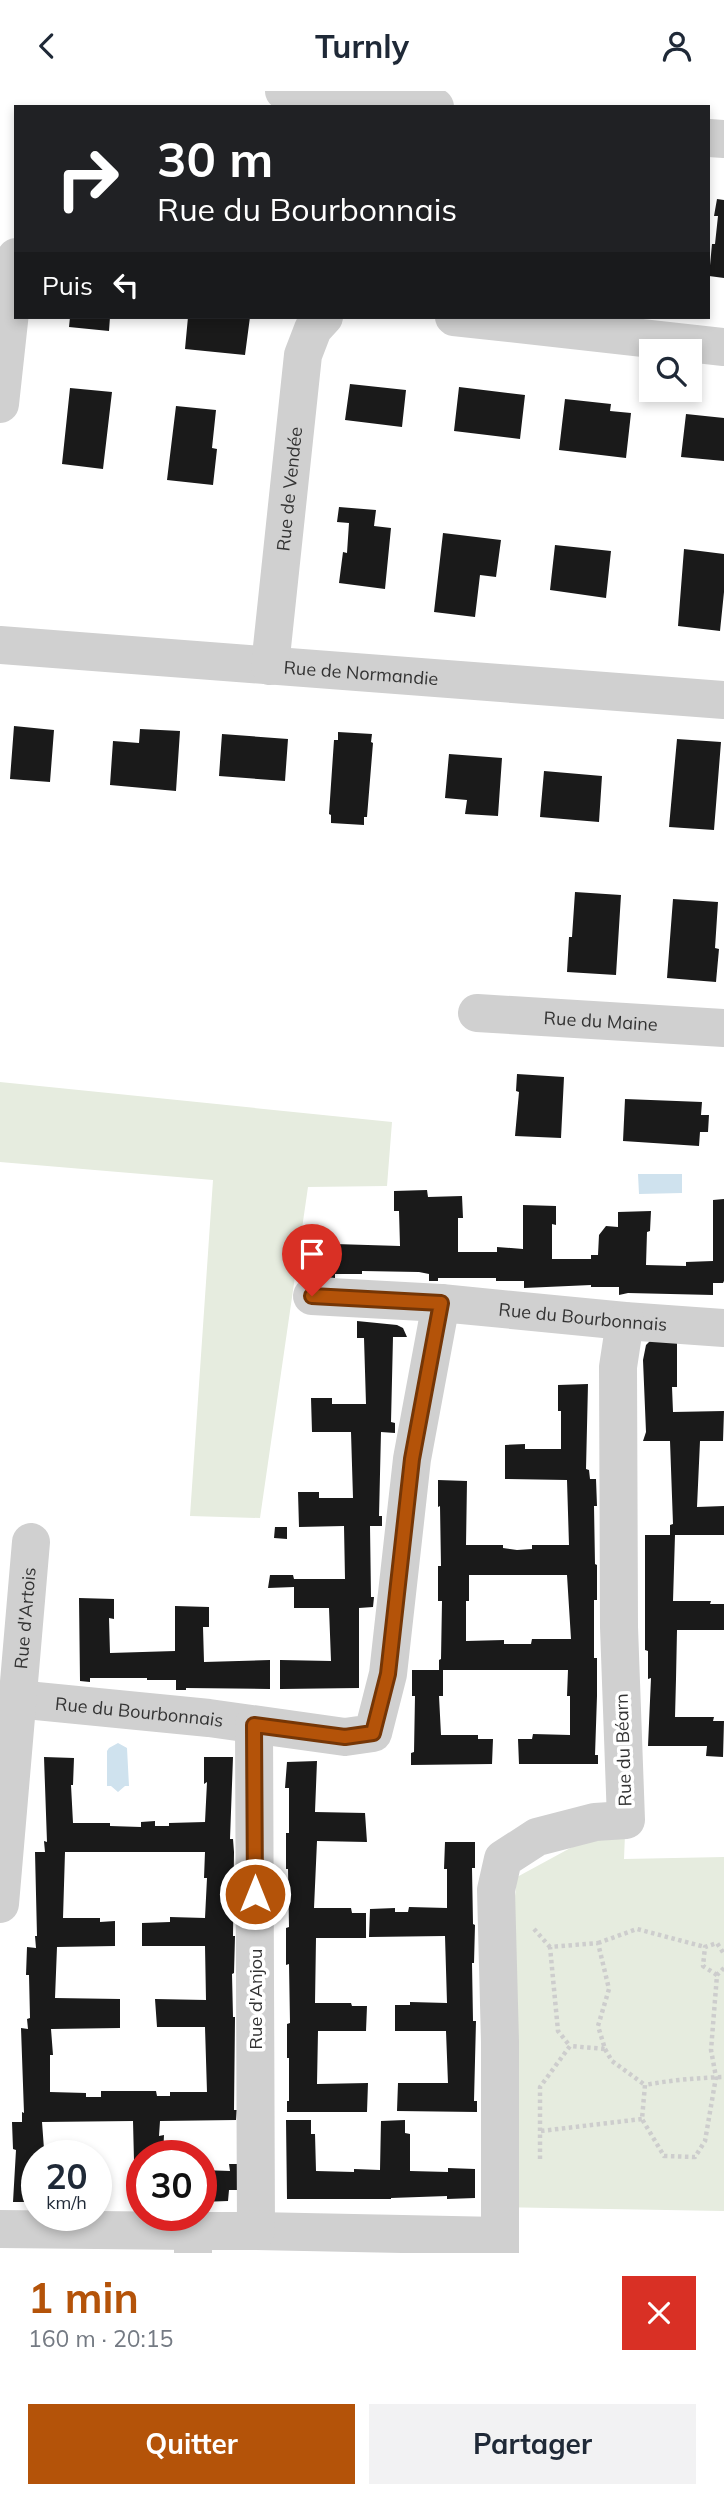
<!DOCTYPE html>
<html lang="fr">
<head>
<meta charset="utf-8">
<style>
	:root { --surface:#fff; --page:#f2f2f3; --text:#1f2937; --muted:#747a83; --accent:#b45309 }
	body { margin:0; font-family:Mulish,sans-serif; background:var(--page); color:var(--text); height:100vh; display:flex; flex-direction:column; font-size:26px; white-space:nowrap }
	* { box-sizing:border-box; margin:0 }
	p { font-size:23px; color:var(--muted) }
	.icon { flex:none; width:38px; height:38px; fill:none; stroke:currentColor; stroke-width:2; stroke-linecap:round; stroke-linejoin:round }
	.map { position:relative; height:2162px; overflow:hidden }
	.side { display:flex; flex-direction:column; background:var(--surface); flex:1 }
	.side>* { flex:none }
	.banner { position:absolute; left:14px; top:14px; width:696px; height:214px; border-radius:0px; box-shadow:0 4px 10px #0003; background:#202124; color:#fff; overflow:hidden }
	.controls { position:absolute; left:639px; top:248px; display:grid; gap:14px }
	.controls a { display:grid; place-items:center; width:63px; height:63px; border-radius:0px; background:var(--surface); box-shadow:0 4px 10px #0003; font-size:35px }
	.speed { position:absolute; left:21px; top:2049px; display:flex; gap:14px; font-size:35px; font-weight:700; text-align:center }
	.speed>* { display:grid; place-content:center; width:91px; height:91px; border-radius:50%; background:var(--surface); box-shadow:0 4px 10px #0003; line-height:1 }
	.speed small { font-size:18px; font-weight:400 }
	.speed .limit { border:10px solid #d22; background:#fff; color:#111 }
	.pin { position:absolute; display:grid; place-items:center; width:60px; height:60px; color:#fff; margin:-72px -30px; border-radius:50% 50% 50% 0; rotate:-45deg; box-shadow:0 0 7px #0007 }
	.pin .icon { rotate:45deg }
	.me { position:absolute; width:77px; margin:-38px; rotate:0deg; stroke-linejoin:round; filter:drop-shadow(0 0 5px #0008) }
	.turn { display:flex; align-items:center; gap:24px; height:147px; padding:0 28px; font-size:32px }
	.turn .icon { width:91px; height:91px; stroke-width:2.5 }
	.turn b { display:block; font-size:49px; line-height:60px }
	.then { display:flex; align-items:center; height:66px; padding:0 28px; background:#0003; gap:14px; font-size:26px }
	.round { display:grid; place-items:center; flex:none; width:74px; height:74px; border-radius:0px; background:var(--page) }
	.summary { display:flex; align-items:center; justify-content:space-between; height:119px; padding:0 28px }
	h1 { font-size:42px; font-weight:700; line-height:52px; color:var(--accent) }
	.button { display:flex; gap:14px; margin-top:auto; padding:14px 28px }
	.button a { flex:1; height:80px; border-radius:0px; background:var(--accent); color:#fff; font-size:28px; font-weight:700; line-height:80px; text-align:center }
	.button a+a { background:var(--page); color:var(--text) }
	header { display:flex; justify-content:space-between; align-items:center; height:91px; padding:0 28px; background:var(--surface); font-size:32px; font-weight:700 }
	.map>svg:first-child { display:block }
	.green { fill:#e6ecdf }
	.water { fill:#cfe2ee }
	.building { fill:#1a1a1a; fill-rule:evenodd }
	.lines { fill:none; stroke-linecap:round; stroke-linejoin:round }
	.path { stroke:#cdcdcd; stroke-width:4.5; stroke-dasharray:3.5 3.5; stroke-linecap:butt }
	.minor { stroke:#d0d0d0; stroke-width:38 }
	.route-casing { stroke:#753606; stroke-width:18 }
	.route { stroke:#b45309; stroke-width:12 }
	.labels { text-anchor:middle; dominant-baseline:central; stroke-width:7; stroke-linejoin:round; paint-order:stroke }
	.street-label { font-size:18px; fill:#333; stroke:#fff }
</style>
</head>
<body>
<header><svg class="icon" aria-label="back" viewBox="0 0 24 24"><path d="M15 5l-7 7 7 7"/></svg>Turnly<svg class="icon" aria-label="person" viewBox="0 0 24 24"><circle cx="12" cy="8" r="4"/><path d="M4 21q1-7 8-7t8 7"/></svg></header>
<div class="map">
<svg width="724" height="2162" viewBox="0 0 724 2162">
	<rect width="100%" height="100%" fill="#fff"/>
	<path class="green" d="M0,991l392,40 -5,64 -79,1 -48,331 -70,-2 23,-336 -213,-18z
		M598,1742l27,1 -1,25 100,-2v354l-224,-4v-165l17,-165z"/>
	<path class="water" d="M638,1083h44v19l-43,1z
		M118,1652l9,5 2,38h-4l-7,6 -7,-6h-4v-35l2,-3z"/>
	<path class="building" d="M717,108l7,1v78l-15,-2 3,-32h3l3,-28h-4z
		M70,226h40l-1,14 -40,-4z
		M188,226h62l-5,38 -60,-6z
		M350,293l56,6 -4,37 -57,-7z
		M459,296l66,8 -5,44 -66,-8z
		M70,297l42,4 -9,77 -41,-5z
		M565,308l46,5 -1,7 21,2 -5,45 -67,-8z
		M176,315l40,4 -4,38 5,1 -4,36 -46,-5z
		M686,323l38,4v43l-43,-4z
		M339,416l37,3 -2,16 17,2 -6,61 -46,-6 4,-31 4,1 2,-30 -12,-1z
		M443,442l58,7 -5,37 -16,-2 -5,42 -41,-5z
		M555,454l56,6 -5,47 -56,-8z
		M684,458l40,5v38l-4,39 -42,-5z
		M14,635l40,4 -4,52 -40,-3z
		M140,638l40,2 -4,60 -66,-6 3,-44 26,2z
		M338,641l34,2 -1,8 2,1 -6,74h-3v8l-33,-2v-8l-2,-1 5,-74h4z
		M222,643l66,5 -3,42 -66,-5z
		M677,648l44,3 -7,88 -45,-3z
		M449,663l53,4 -4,58 -33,-2 2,-14 -22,-2z
		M544,680l58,5 -3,46 -59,-5z
		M575,801l46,3 -5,80 -49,-3 2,-35h3z
		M673,808l45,3 -3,46 4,1 -3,33 -49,-4z
		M517,983l47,3 -3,61 -46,-2 4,-44 -3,-1z
		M625,1008l77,3 -1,13h8l-1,17h-8l-1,14 -76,-5z
		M427,1099l1,7 34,-1 1,22h-5v34h39v-5l26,2v-44l33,1v19l-4,-1v35h39v-4h7l1,-20 7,-9 12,1v-15l33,-1 -1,20 -3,1 -1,33 40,1v-4l27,-1v-61l11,-1v82l-1,2h-10v12l-85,-2 -9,2v-8h-28v-2l-67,3v-7h-28v-3h-58v3h-9v-7l-10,-2 -57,-1v3h-27v4l-22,-2 4,-37 18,-1v6l65,2 -1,-35h-5v-20z
		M357,1230l40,4 6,3 4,9h-14l-2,85 4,1v10l-14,-1 -2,84h3v10h-12l1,71h3l-1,10 -14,1v80l-79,1v-29l51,1 -2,-53h-35v-21l-26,1 2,-13h23l1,4h51l-1,-53 -45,1 -1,-35h21v6h34l-2,-66h-39l-1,-34h21v6h34l-2,-66h-7z
		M650,1250l27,1v45h-5l1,25 51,-1 -1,30h-23l-3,66 27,-1v29h-49l-2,66h38l-1,3h14v26h-47l-1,49 -1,38h39l-1,4h11l-1,36 -17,-1 1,-10h-59l3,-68 -3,1v-28l-3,-1v-115h25v-10l3,-1 -3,-83h-27l3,-9 -3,-72 3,-15z
		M588,1293l-2,85 3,1 1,9h6l1,27h-3l1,58 2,1v35h-3v58h3v38l-2,59h3v9h-79l-1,-25h14l1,-5 37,1v-39h-3l1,-26h-125v26h-4l2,39h37v4h15l-1,25 -81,1v-12l3,-1 1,-56h-3v-26h27v-10l2,-1 1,-58h-4v-35h3l-1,-60 -2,1v-27l29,1 -1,64h37v3l14,2 15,-1v-4h37l-2,-65 -62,-1v-34l20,-1v5h36v-38h-3v-26zM469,1484h98l4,64h-39l-1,5h-27v-4l-38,1v-40h3z
		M275,1436h12v12l-13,-1z
		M79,1507l35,1v20l-5,-1 1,35 65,-2v-45l34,1v20h-6l1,35 66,-2v29l-84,-1v2h-10v-10h-29v-2h-57v4l-10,-1z
		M44,1666l30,1 -1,27h-2l2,38h37v3l31,1v-5l14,-1v5h14v-3l36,-1 2,-40 -3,2v-27h29l-3,82h3l1,13 -1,84h2l-1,37 -2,1 1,43h2l-1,93h3l-1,10 -76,1 -1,15 5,-1 -1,21h-21v45h-7l-2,-80 -91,1 2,27 -2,1 -1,6h-4v46h-24l3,-52 -3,-1 -1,-27h10v-10l2,1 -3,-85 7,1 -1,-10 3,-1 -1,-43h-3l1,-28 9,1 -1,-12h2l-2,-84h10l-1,-11 3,1zM65,1761h140l-1,26h3l-2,40 -35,-1v5l-28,1v23h63l1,54 -51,-1 2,28h48l2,65h-37v4h-13l-1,-5h-55v6h-15v-4l-36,-1v-37h3l-2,-26 69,-1v-29l-65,-1 2,-51 58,-1v-25l-15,1v-4h-37z
		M317,1670l-2,51 50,1 2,29 -50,-1 -3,67h37l1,5h14v25h-50l-1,65h36l1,3h15l-1,25h-48l-1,53 51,-1 -1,29h-80v-11h2v-43h-2v-34l3,-1 -1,-59 -3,1v-37l3,-1 -1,-58h-2v-36h3v-45h-4l2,-26z
		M445,1751h30v26h-3l1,56 2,1 -1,38h-2l1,58h3l-2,80h3v11l-80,-1 1,-28h50l-2,-52h-51v-26h15v-3l37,1 -2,-67 -76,1 1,-28 25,-1v4h13l1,-5 38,1v-39h-3z
		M286,2029h25v14h4l1,37 38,1v-3l26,1 1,-49 24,-1v13l5,1v37l38,1v-4l27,1v29l-28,1v-3l-56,2v1h-104z
		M229,2073h14l-2,26h-12l-1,11 -27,1 1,-32 28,1z"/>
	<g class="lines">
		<path class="path" d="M534,1838l16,18
			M598,1852l39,-14 68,18
			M724,1877l-7,7 -6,75 5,27 -11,64 -10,16 -31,-1 -22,-37 3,-34c26,-5 52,-7 79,-8
			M717,1884l-14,-9 2,-19 12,-4 7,11
			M605,1958l7,12 33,24
			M541,2040l101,-12
			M540,2068v-72l30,-41 35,3 -7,-23 11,-37 -11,-46 -48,4 8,84 12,15"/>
		<g class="minor">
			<path d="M284,0l151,16"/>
			<path d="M709,47l15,1"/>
			<path d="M454,226l270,30"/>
			<path d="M0,313l16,-147"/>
			<path id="s1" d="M0,554l724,55"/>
			<path id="s2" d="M270,575l33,-311 10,-26 11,-12"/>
			<path id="s3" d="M477,922l247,15"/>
			<path d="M312,1205l129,7"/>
			<path id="s4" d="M16,1608l193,19 136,19 28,-4 15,-59 24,-215 29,-156 184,18 99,7"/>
			<path id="s5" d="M0,1813l31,-362"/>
			<path d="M0,2138l193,2"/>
			<path d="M256,2140l244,5"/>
			<path d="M193,2162v-22h63l-2,-506"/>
			<path d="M500,2162v-211l-4,-152 7,-31 34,-22 58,-15 31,-2 -7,-193 -1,-260 7,-46"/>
		</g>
	</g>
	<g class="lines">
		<defs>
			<path id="route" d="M255,1803l-1,-169 91,12 28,-4 15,-59 24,-215 29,-156 -129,-7"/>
		</defs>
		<use href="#route" class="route-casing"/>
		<use href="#route" class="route"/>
	</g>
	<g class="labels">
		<g class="street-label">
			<text stroke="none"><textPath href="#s2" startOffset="178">Rue de Vendée</textPath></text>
			<text stroke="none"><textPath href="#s1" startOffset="362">Rue de Normandie</textPath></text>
			<text stroke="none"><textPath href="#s3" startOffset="124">Rue du Maine</textPath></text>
			<text stroke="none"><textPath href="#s4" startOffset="938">Rue du Bourbonnais</textPath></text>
			<text stroke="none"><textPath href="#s5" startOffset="287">Rue d'Artois</textPath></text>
			<text stroke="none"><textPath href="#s4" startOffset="124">Rue du Bourbonnais</textPath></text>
			<text transform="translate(623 1659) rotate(-92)">Rue du Béarn</text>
			<text transform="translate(255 1908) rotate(-90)">Rue d'Anjou</text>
		</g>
	</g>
</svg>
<div class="controls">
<a><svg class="icon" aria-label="search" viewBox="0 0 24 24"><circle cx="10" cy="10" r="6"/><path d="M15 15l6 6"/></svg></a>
</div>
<div class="speed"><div>20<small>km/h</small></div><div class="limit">30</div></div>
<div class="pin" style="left:312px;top:1205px;background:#d93025"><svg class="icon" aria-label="arrive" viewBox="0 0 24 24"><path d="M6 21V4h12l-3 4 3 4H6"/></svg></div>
<svg class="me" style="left:255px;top:1803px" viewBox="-20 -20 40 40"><circle r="17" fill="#b45309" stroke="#fff" stroke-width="3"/><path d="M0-11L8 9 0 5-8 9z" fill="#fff"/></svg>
<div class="banner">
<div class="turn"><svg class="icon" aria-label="right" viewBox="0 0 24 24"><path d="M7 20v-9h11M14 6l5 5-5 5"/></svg><div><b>30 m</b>Rue du Bourbonnais</div></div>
<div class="then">Puis<svg class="icon" aria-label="left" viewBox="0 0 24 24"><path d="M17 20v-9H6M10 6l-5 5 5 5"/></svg></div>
</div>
</div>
<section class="side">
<div class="summary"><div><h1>1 min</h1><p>160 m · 20:15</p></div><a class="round" style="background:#d93025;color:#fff"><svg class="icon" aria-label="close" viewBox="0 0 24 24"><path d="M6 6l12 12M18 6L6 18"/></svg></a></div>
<div class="button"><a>Quitter</a><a>Partager</a></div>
</section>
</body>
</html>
